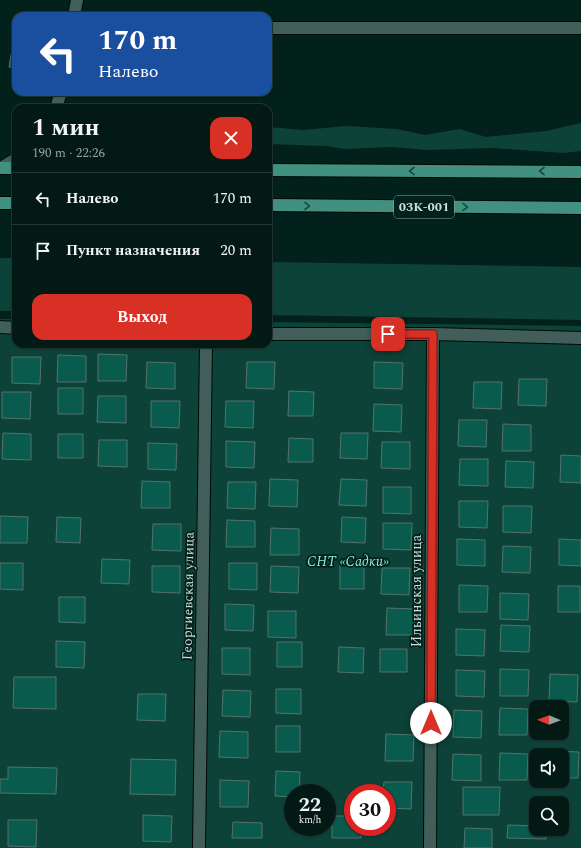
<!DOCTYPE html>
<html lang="ru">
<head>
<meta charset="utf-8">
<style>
	:root { --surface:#021914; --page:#0c221d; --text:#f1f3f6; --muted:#96a0a0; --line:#233834; --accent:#d93025 }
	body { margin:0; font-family:Spectral,serif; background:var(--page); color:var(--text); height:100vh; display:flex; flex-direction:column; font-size:15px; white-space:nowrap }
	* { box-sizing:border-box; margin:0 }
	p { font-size:13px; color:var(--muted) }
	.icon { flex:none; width:22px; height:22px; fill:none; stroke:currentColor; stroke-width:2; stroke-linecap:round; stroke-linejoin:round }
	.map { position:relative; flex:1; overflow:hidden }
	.side { position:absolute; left:12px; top:104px; width:260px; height:244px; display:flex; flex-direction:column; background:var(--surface); border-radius:12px; box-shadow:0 1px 3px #0004,0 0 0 1px var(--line) }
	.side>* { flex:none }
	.guide { position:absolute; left:12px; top:12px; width:260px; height:84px; border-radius:12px; box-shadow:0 1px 3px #0004,0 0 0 1px var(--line); background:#1a4fa0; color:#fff; overflow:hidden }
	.needle { width:26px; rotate:271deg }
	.buttons { position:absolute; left:529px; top:700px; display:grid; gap:8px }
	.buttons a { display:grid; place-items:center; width:40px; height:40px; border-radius:8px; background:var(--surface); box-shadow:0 1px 3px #0004,0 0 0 1px var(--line); font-size:20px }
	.speed { position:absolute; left:284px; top:784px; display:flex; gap:8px; font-size:20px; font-weight:700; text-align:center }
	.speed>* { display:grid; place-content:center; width:52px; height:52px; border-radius:50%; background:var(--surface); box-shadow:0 1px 3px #0004,0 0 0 1px var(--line); line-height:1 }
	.speed small { font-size:10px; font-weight:400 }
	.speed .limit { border:6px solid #d22; background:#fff; color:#111 }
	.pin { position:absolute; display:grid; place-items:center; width:34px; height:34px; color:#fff; margin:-17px; border-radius:8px; box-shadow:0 2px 6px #0006 }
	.me { position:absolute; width:44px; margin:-22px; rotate:0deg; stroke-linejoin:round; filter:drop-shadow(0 0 3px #0008) }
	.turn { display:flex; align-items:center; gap:14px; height:84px; padding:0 20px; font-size:18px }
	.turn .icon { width:52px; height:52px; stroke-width:2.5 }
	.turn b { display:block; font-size:28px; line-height:34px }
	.round { display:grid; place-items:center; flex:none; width:42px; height:42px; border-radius:12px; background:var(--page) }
	.summary { display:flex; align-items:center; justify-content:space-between; height:68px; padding:0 20px }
	h1 { font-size:24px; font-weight:700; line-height:30px }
	.cta { display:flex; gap:8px; margin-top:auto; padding:8px 20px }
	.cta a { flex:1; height:46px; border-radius:12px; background:var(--accent); color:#fff; font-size:16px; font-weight:700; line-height:46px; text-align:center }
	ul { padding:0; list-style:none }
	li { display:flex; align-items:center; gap:12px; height:52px; padding:0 20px; border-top:1px solid var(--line) }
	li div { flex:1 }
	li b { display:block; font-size:15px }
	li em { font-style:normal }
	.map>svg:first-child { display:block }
	.green { fill:#0d4238; fill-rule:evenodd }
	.building { fill:#095b4d; stroke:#54736b }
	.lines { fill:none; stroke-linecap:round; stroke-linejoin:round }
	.street-casing { stroke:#000906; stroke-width:14 }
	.primary-casing { stroke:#000906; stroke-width:14 }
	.street { stroke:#415f58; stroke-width:12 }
	.primary { stroke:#429180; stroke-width:12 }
	.oneway { stroke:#18483e }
	.route-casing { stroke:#8d1f18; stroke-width:10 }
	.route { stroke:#d93025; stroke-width:7 }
	.labels { text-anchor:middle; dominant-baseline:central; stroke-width:3.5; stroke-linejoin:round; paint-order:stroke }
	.shield { fill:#02211b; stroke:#90a5a0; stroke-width:1 }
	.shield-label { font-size:13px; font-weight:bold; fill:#cdddd9 }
	.park-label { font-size:14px; font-style:italic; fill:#87f1d8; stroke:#02211b }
	.street-label { font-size:14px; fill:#cdddd9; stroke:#02211b }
</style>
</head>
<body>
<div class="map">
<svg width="581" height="848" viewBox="0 0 581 848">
	<rect width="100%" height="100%" fill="#02211b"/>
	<path class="green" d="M581,123v28l-18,2 -70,-5 -67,2 -34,-3 -47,2 -19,-3 -58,-2v-17l35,3 44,-4 50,3 28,6 35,-6 26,8 60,-6z
		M0,258h16v53h-16z
		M268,262l313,5v53l-313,-5z
		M0,319h16v25h252v-22l313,4v522h-581zM536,707h26v26h-26zM536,755h26v26h-26zM293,793h34v34h-34zM353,793h34v34h-34zM536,803h26v26h-26z"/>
	<path class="building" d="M15,32h1v36l-7,-1z
		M98,354l29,1 -1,26h-28z
		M58,355l28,1v26h-29z
		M12,357h29l-1,27 -28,-1z
		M147,362l28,1v26l-29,-1z
		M247,362h28l-1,27 -28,-1z
		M374,362l29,1 -1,26 -28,-1z
		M519,379h28l-1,27 -28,-1z
		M474,382h28l-1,27 -28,-1z
		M58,388h25v26h-25z
		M289,391l25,1 -1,24h-25z
		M2,392h29l-1,27 -28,-1z
		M98,396h28v27l-29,-1z
		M151,401h29l-1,27 -28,-1z
		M226,401h28l-1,27 -28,-1z
		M374,404l28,1 -1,27 -28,-1z
		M459,420h28l-1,27 -28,-1z
		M503,424l28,1v26h-29z
		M3,433l28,1v26l-29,-1z
		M341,433h27l-1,26 -27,-1z
		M58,434h25v24h-25z
		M289,438l24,1v23h-25z
		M99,440h28v27l-29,-1z
		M226,441l29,1 -1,26 -28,-1z
		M382,442h28v27l-29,-1z
		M148,443l29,1 -1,26 -28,-1z
		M561,455l20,1v27l-21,-1z
		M460,459h28v27l-29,-1z
		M506,461l28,1 -1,26 -28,-1z
		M270,479l28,1 -1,27 -28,-1z
		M341,479l26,1 -1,26 -27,-1z
		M142,481l28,1v26h-29z
		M228,482h28l-1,27 -28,-1z
		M383,487h28v27l-28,-1z
		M459,501h29l-1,27 -28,-1z
		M503,506h29l-1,27 -28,-1z
		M0,516l28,1 -1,26h-27z
		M57,517l24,1 -1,25 -24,-1z
		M342,517l24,1 -1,25 -24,-1z
		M227,520l28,1v26h-29z
		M383,523h29l-1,27 -28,-1z
		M153,524h28v27l-29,-1z
		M271,528l28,1v26h-29z
		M457,539l28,1v26l-28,-1z
		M559,539l22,1v26l-22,-1z
		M503,546l28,1 -1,26 -28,-1z
		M102,559l28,1 -1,24 -28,-1z
		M0,563h23v27l-23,-1z
		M229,563h28v27l-28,-1z
		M340,565h24v24h-24z
		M152,566h28v27l-28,-1z
		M271,566l28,1 -1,26 -28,-1z
		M382,568h28l-1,27 -28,-1z
		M459,585l29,1 -1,26h-28z
		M558,586h22v26h-22z
		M500,593l29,1 -1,26 -28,-1z
		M59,597h26v26l-26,-1z
		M225,604l29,1 -1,26 -28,-1z
		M387,608l28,1 -1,26h-28z
		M268,611h28v27l-28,-1z
		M501,625l29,1 -1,26 -29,-1z
		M456,629l29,1 -1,26 -28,-1z
		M56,641l29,1 -1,26 -28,-1z
		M277,642h25v25h-25z
		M339,647l25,1 -1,25 -25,-1z
		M222,648h28v27l-28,-1z
		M380,649h27v23h-27z
		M500,669l29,1 -1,26h-28z
		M456,670l29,1 -1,26 -28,-1z
		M550,674l28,1 -1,27 -28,-1z
		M14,677h42v32l-43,-1z
		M276,689h25v25l-25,-1z
		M223,690l28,1 -1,26 -28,-1z
		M138,694h28l-1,27 -28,-1z
		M500,708l28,1 -1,26h-28z
		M454,710l28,1 -1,27 -28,-1z
		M276,726h24v26h-24z
		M220,731l28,1v26l-29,-1z
		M386,734l28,1 -1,26h-28z
		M555,751l24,1 -1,26h-16v-23h-7z
		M500,753l28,1 -1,26h-28z
		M453,754l28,1v26l-29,-1z
		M131,759l45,1 -1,35 -45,-1z
		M8,767l49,1 -1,26 -56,-1v-14h8z
		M276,771l24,1 -1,21h-6v4l-18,-1z
		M220,780l29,1 -1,26h-28z
		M384,782h28l-1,27 -24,-1v-15h-4z
		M463,787h37l-1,28h-36z
		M143,815l29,1 -1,26 -28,-1z
		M332,816h21v11h8v11h-29z
		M8,820h29l-1,27 -28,-1z
		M233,822l29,1v15h-30z
		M508,825l28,1v3h11l-1,10 -39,-1z
		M465,828l27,1v19h-28z"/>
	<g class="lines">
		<defs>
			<path id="street" d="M74,16l3,-16
				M268,28h313
				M56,108l5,-16
				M1,168l15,-9
				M0,327l16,1
				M268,334h165l148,4
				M199,848l7,-504
				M430,848l3,-514"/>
			<path id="primary" d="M0,168h16
				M268,170l313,2
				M0,203h16
				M268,205l313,3"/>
		</defs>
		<use href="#street" class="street-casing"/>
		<use href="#primary" class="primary-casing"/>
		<use href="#street" class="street"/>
		<use href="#primary" class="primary"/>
	</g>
	<defs><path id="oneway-chevron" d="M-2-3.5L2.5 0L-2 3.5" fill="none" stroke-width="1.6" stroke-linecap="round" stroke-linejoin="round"/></defs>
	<g class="oneway">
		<use href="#oneway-chevron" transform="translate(412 171) rotate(-180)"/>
		<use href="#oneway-chevron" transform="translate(542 171) rotate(-180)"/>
		<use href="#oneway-chevron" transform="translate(307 206) rotate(1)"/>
		<use href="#oneway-chevron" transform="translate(465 207) rotate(1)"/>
	</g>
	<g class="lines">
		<defs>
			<path id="route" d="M388,334h45l-2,389"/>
		</defs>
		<use href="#route" class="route-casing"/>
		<use href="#route" class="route"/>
	</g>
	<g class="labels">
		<rect class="shield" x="394" y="196" width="60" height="22" rx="3"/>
		<g class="shield-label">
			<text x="424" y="207">03К-001</text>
		</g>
		<g class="park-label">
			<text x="348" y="561">СНТ «Садки»</text>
		</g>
		<g class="street-label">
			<text transform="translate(416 591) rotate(-90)">Ильинская улица</text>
			<text transform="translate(188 596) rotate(-89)">Георгиевская улица</text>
		</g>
	</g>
</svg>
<div class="buttons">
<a><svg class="needle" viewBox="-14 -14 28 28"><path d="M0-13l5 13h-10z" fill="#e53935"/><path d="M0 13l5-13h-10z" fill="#96a0a0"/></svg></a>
<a><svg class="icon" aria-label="sound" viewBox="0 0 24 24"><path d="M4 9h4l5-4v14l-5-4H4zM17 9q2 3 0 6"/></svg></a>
<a><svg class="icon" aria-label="search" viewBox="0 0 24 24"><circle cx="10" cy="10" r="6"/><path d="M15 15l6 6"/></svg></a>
</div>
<div class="speed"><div>22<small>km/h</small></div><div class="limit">30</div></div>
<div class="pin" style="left:388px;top:334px;background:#d93025"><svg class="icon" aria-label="arrive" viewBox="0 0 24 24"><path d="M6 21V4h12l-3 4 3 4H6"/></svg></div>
<svg class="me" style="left:431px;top:723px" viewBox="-20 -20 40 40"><circle r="19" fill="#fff"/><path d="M0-13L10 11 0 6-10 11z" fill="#d93025"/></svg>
<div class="guide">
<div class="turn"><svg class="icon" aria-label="left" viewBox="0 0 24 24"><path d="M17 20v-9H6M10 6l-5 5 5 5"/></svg><div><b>170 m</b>Налево</div></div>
</div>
<section class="side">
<div class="summary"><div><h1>1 мин</h1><p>190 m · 22:26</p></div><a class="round" style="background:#d93025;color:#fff"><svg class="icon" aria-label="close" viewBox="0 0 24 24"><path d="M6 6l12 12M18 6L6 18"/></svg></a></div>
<ul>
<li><svg class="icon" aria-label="left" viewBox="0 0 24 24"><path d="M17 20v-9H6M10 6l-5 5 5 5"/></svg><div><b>Налево</b></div><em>170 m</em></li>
<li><svg class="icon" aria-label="arrive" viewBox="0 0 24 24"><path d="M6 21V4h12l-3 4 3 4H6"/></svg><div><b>Пункт назначения</b></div><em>20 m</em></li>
</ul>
<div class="cta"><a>Выход</a></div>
</section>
</div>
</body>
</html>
